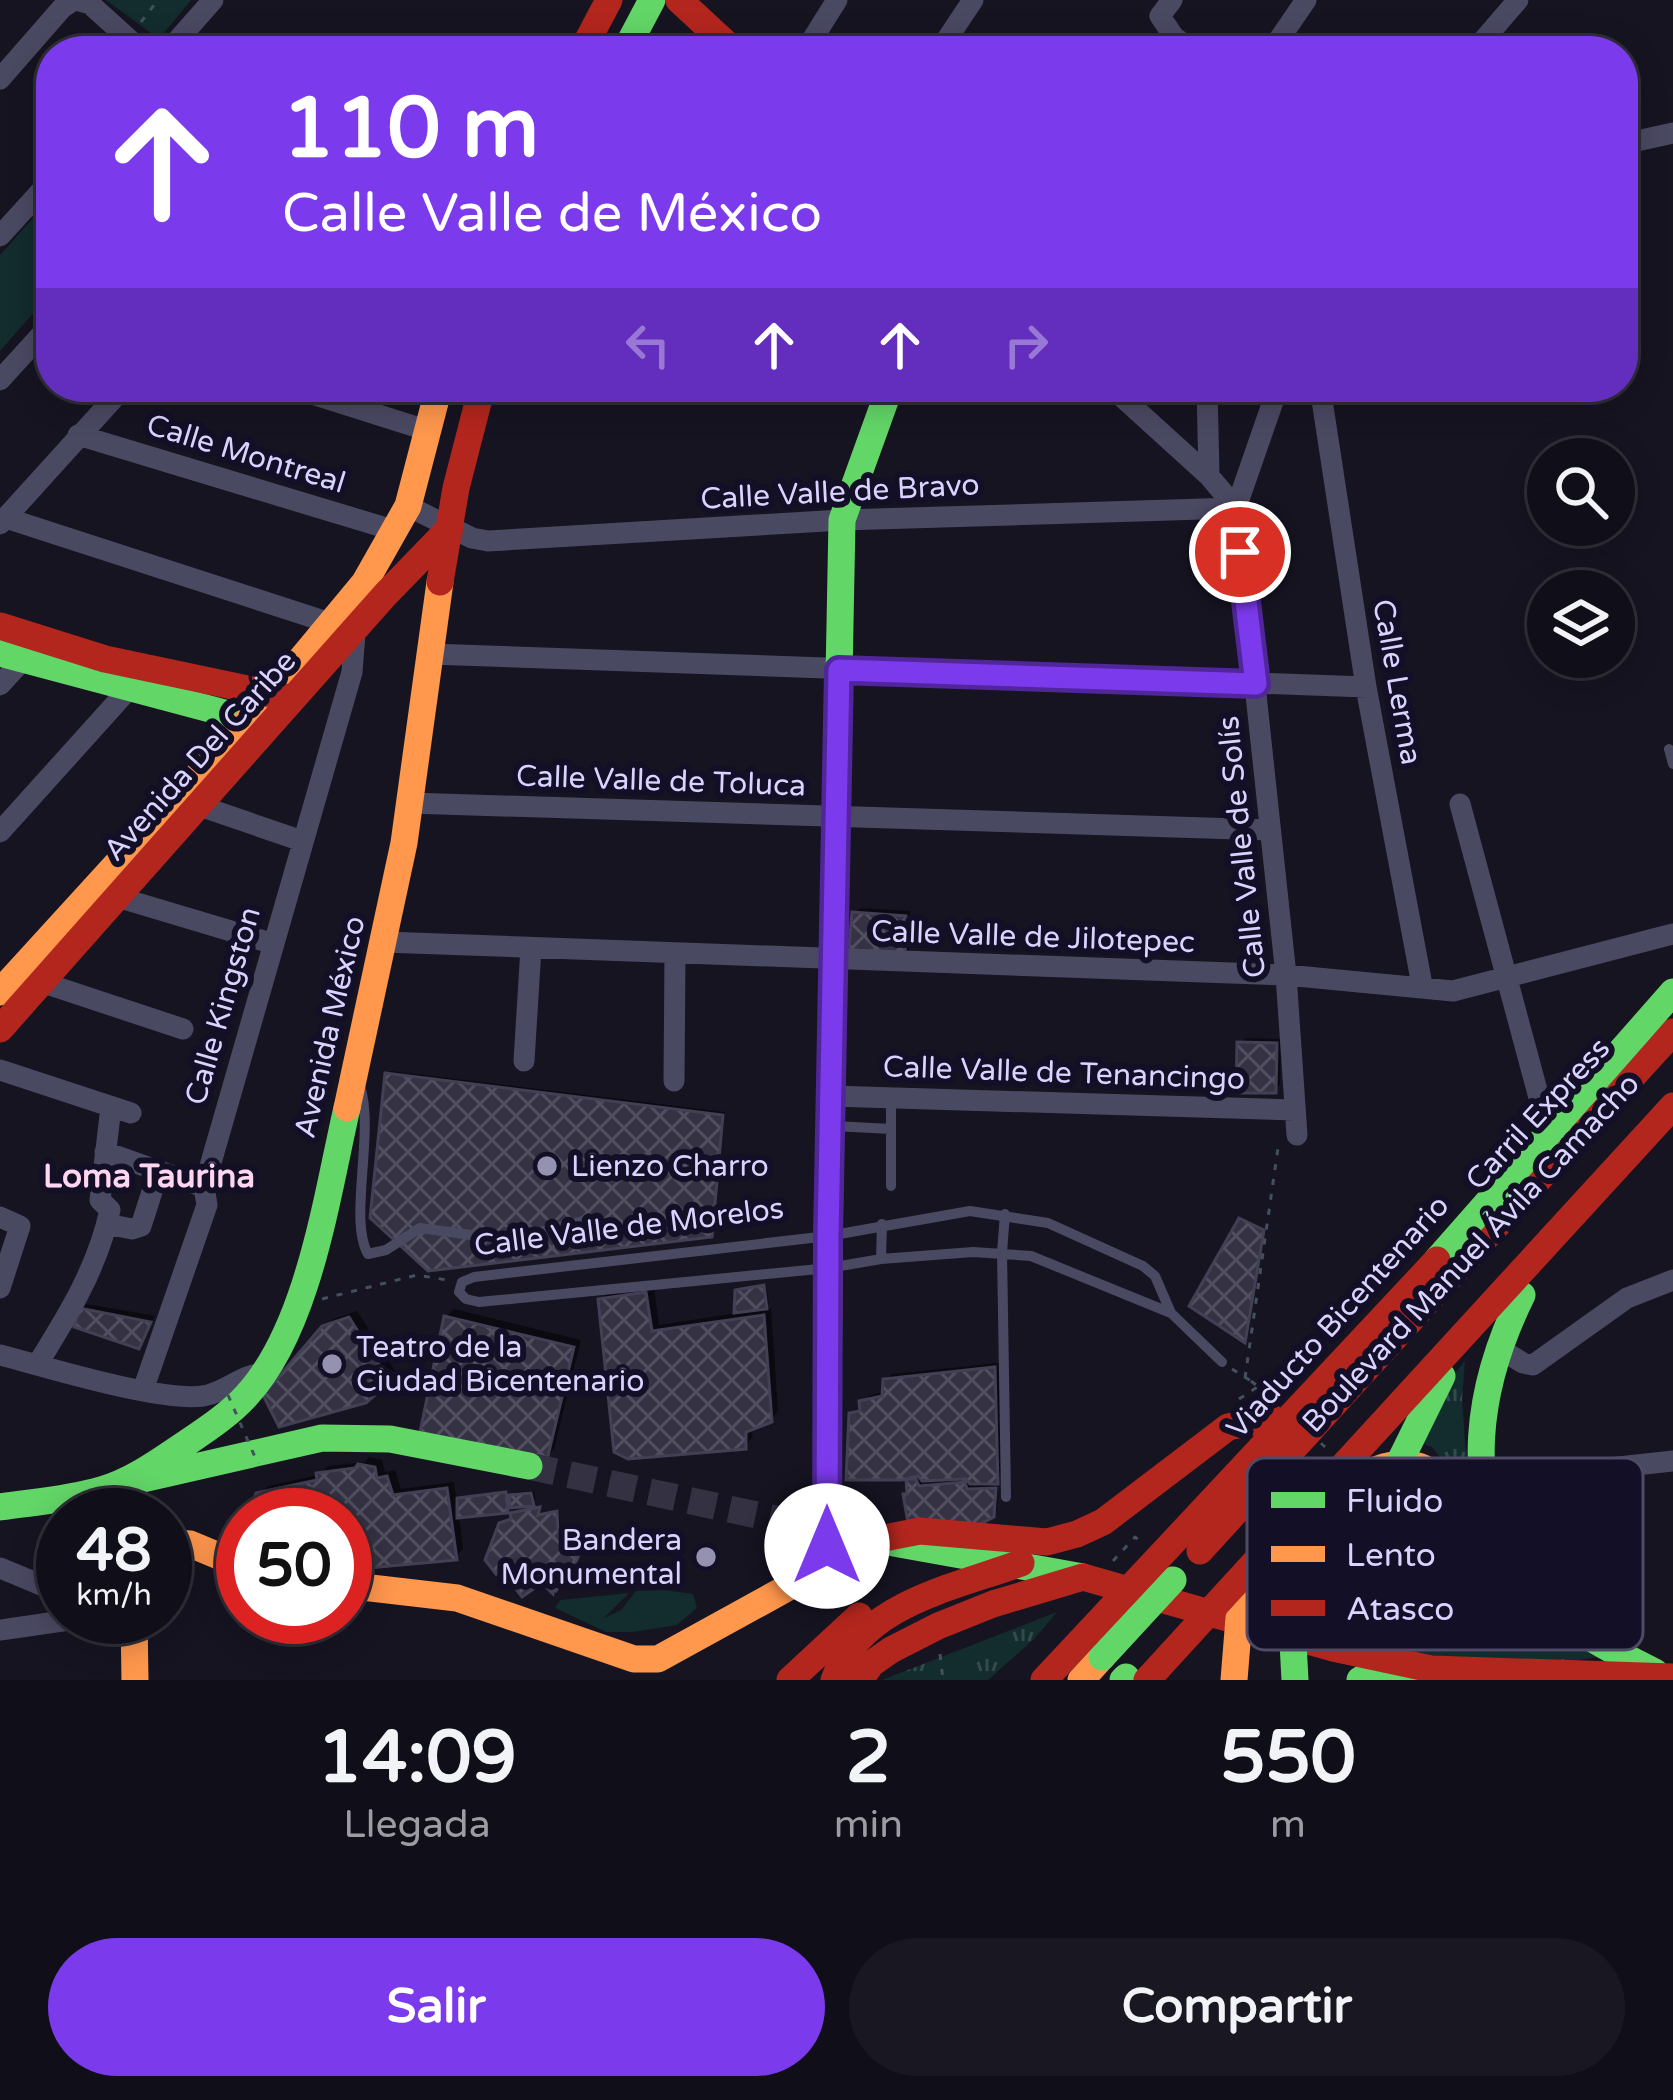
<!DOCTYPE html>
<html lang="es">
<head>
<meta charset="utf-8">
<style>
	:root { --surface:#100f19; --page:#191822; --text:#f1f3f6; --muted:#9c9ca2; --line:#302f38; --accent:#7c3aed }
	body { margin:0; font-family:"Varela Round",sans-serif; background:var(--page); color:var(--text); height:100vh; display:flex; flex-direction:column; font-size:45px; white-space:nowrap }
	* { box-sizing:border-box; margin:0 }
	p { font-size:39px; color:var(--muted) }
	.icon { flex:none; width:66px; height:66px; fill:none; stroke:currentColor; stroke-width:2; stroke-linecap:round; stroke-linejoin:round }
	.map { position:relative; height:1680px; overflow:hidden }
	.side { display:flex; flex-direction:column; background:var(--surface); flex:1 }
	.side>* { flex:none }
	.top-card { position:absolute; left:36px; top:36px; width:1602px; height:366px; border-radius:48px; box-shadow:0 6px 30px #0003,0 0 0 3px var(--line); background:#7c3aed; color:#fff; overflow:hidden }
	.fabs { position:absolute; left:1527px; top:438px; display:grid; gap:24px }
	.fabs a { display:grid; place-items:center; width:108px; height:108px; border-radius:50%; background:var(--surface); box-shadow:0 6px 30px #0003,0 0 0 3px var(--line); font-size:60px }
	.speed { position:absolute; left:36px; top:1488px; display:flex; gap:24px; font-size:60px; font-weight:700; text-align:center }
	.speed>* { display:grid; place-content:center; width:156px; height:156px; border-radius:50%; background:var(--surface); box-shadow:0 6px 30px #0003,0 0 0 3px var(--line); line-height:1 }
	.speed small { font-size:30px; font-weight:400 }
	.speed .limit { border:18px solid #d22; background:#fff; color:#111 }
	.pin { position:absolute; display:grid; place-items:center; width:102px; height:102px; color:#fff; margin:-51px; border:6px solid #fff; border-radius:50%; box-shadow:0 3px 12px #0007 }
	.me { position:absolute; width:132px; margin:-66px; rotate:0deg; stroke-linejoin:round; filter:drop-shadow(0 0 9px #0008) }
	.turn { display:flex; align-items:center; gap:42px; height:252px; padding:0 48px; font-size:54px }
	.turn .icon { width:156px; height:156px; stroke-width:2.5 }
	.turn b { display:block; font-size:84px; line-height:102px }
	.lanes { display:flex; align-items:center; height:114px; padding:0 48px; background:#0003; justify-content:center; gap:60px; direction:ltr }
	.lanes .off { opacity:.35 }
	.eta { display:flex; justify-content:space-evenly; align-items:center; height:204px; text-align:center }
	.eta b { font-size:72px; font-weight:700; line-height:84px }
	.primary-button { display:flex; gap:24px; margin-top:auto; padding:24px 48px }
	.primary-button a { flex:1; height:138px; border-radius:72px; background:var(--accent); color:#fff; font-size:48px; font-weight:700; line-height:138px; text-align:center }
	.primary-button a+a { background:var(--page); color:var(--text) }
	.map>svg:first-child { display:block }
	.grass { fill:url(#grass-tufts) }
	.park { fill:#132c2d }
	.shadow { fill:#0007; fill-rule:evenodd }
	.building { fill:url(#building-cross-hatch); stroke:#433f54; stroke-width:3 }
	.lines { fill:none; stroke-linecap:round; stroke-linejoin:round }
	.secondary-tunnel { stroke:#333142; stroke-width:27; stroke-dasharray:27 14; stroke-linecap:butt }
	.path { stroke:#44505f; stroke-width:3; stroke-dasharray:6 9; stroke-linecap:butt }
	.lane { stroke:#4a4962; stroke-width:10 }
	.street { stroke:#4a4962; stroke-width:21 }
	.fast { stroke:#63d668; stroke-width:27 }
	.slow { stroke:#ff974d; stroke-width:27 }
	.jam { stroke:#b3261e; stroke-width:27 }
	.path-bridge { stroke:#44505f; stroke-width:3; stroke-dasharray:6 9; stroke-linecap:butt }
	.fast-bridge { stroke:#63d668; stroke-width:27 }
	.slow-bridge { stroke:#ff974d; stroke-width:27 }
	.jam-bridge { stroke:#b3261e; stroke-width:27 }
	.route-casing { stroke:#51269a; stroke-width:30 }
	.route { stroke:#7c3aed; stroke-width:21 }
	.poi-dot { fill:#9591b1; stroke:#130f26; stroke-width:4.5 }
	.labels { text-anchor:middle; dominant-baseline:central; stroke-width:12; stroke-linejoin:round; paint-order:stroke }
	.street-label { font-size:30px; fill:#d9d4ff; stroke:#130f26 }
	.poi-label { font-size:30px; fill:#d9d4ff; stroke:#130f26; text-anchor:start }
	.neighbourhood-label { font-size:33px; font-weight:bold; fill:#ffd6f0; stroke:#130f26 }
	.key { fill:#130f26; stroke:#4e4a67; stroke-width:3 }
	.key-label { font-size:33px; fill:#d9d4ff }
</style>
</head>
<body>
<div class="map">
<svg width="1673" height="1680" viewBox="0 0 1673 1680">
	<defs>
		<pattern id="grass-tufts" width="24" height="20" patternUnits="userSpaceOnUse" patternTransform="scale(3)"><rect width="24" height="20" fill="#132c2d"/><path d="M3 7l-1-3M5 7V3M7 7l1-3M15 17l-1-3M17 17v-4M19 17l1-3" fill="none" stroke="#354a4c"/></pattern>
		<pattern id="building-cross-hatch" width="8" height="8" patternUnits="userSpaceOnUse" patternTransform="scale(3)"><rect width="8" height="8" fill="#343243"/><path d="M0 0l8 8M0 8l8-8" fill="none" stroke="#514f5f"/></pattern>
	</defs>
	<rect width="100%" height="100%" fill="#161421"/>
	<path class="grass" d="M1465,1361l-3,38 3,44 8,49 22,62 110,102 -75,11 -135,-14 72,-133 -10,-40 -25,-33 -31,-10z
		M1057,1612l-23,27 -46,41h-106z"/>
	<path class="park" d="M106,0h85l-32,39z
		M51,198v95l-51,58v-96z
		M665,1590l28,4 4,14 -20,17 -44,7h-27l-51,-24 5,-8 69,-7 -25,25 17,-8 15,-19z"/>
	<path class="shadow" d="M860,908l50,3 -1,40 -5,6 -49,-43z
		M1246,1038l35,1 -1,46 -5,5 -35,-47z
		M391,1071l334,41 -11,119 -3,3 -324,-160z
		M766,1284l3,19 -7,7 9,-2 7,103 -8,9 -17,6 -1,12 -8,8 -143,-146 8,-8 45,-6 5,39 78,-12 4,-25z
		M87,1304l68,12 -16,30 -57,-37z
		M454,1309l127,31 -27,109 -8,8 -100,-140z
		M357,1311l39,61 -31,28 -41,-72 9,-9z
		M999,1363l3,112 -11,11h7l-1,24 -4,4 -83,-23 -1,-11 7,-7 -64,-59 11,-6 5,-12 18,-5v-11l6,-6zM944,1477v5l-22,2 -3,-6z
		M369,1457l13,3 3,12 10,-2 6,19 53,-7 3,20 7,-6 44,-5 1,8 6,-7 19,-1 2,9 -27,5 -3,5 -47,5 4,34 -8,8 -110,10v-52h-91l5,-20 9,-9 50,-11 10,-9 37,-4z
		M541,1506l-1,8 19,-4 1,19 21,3 -5,20 3,2 -11,26 -26,-1 -41,-14v-41l13,-6 3,-8z"/>
	<path class="building" d="M852,912l54,4 -1,44 -57,-1z
		M1237,1042l40,1 -1,50h-40z
		M385,1073l338,42 -11,122 -284,34 -58,-53z
		M1239,1218l25,12 -19,113 -56,-37z
		M764,1285l3,24 -33,4 1,-23z
		M646,1292l6,39 112,-16 8,107 -26,10v17l-118,10 -14,-7 -16,-153z
		M79,1308l72,14 -12,27 -65,-22z
		M444,1316l130,31 -27,113 -127,-28z
		M349,1317l41,65 -24,21 -87,24 -16,-32 59,-69z
		M995,1367l3,117h-28l-4,-5 -44,2 -4,-5 -16,4h-56l3,-67 11,-2 -1,-10 23,-5 1,-17z
		M358,1464l17,3 2,11 10,-2 6,19 54,-7 10,72 -112,10v-55h-96l7,-22 61,-13 -1,-7 39,-5z
		M906,1479h10l3,7 46,-4 2,7 29,-1 -2,29 -16,8 -70,-2 -5,-29h4z
		M506,1492l2,21 -51,5v-20z
		M531,1493l3,13 -24,2 -1,-13z
		M540,1507l-2,8 19,-4 1,20 22,3 -6,22 4,1 -12,29 -6,-1 -4,6 -2,-2 -1,5 -11,-11 -20,14 -22,-29 -4,6 -11,-14 14,-37 12,-4 -1,-6z"/>
	<g class="lines">
		<path class="secondary-tunnel" d="M529,1466l316,68"/>
		<path class="path" d="M141,22l17,-22
			M322,1299l95,-24 30,5
			M1232,1369l19,12
			M1245,1378l34,-237
			M1239,1399l20,-13
			M1407,1514l24,12
			M1113,1561l22,-24 5,4
			M847,1565l20,-1
			M940,1654l3,26"/>
		<path class="lane" d="M1669,749l4,15
			M360,1086c15,46 -12,134 8,168l18,-4 34,-22 88,12 75,-19
			M891,1098v88
			M834,1126l57,3
			M1005,1214l-3,38 4,245
			M881,1259l1,-35
			M1171,1313l-16,-37 -12,-10 -95,-43 -78,-12 -142,25 -354,41 -12,5 -3,10 7,7 13,3 350,-34 52,-9 92,-7 58,4 140,57 51,49"/>
		<path class="street" d="M76,0l14,4 52,47
			M1172,0l-12,16 14,21 20,14
			M168,51l45,-51
			M805,51l32,-51
			M939,51l34,-51
			M1271,51l35,-51
			M1474,51l44,-51
			M0,79l62,-71 12,-8
			M1623,144l50,-11
			M0,236l51,-56
			M0,380l51,-56
			M290,387l136,43
			M1111,387l98,89 27,32
			M1207,387l2,89
			M1278,387l-42,121 50,467 11,160
			M1320,387l46,300 56,298
			M78,435l318,96
			M408,506l64,32 16,3 354,-21 394,-12
			M6,518l324,105
			M0,524l124,-137
			M430,654l936,33
			M0,685l22,-24
			M410,803l860,27
			M1460,804l85,316
			M200,806l102,35
			M0,832l136,-151
			M107,894l164,49
			M384,942l902,33 167,16 220,-57
			M44,983l139,46
			M524,1061l7,-113
			M0,1070l131,43
			M674,1081l1,-127
			M831,1096l464,14
			M105,1152l99,35
			M0,1217l20,9 -20,62
			M107,1224l25,5 9,-3 17,-53
			M1497,1347l26,16 10,2 94,-67 46,-18
			M0,1355c46,12 159,47 203,41 22,-3 37,-21 60,-23
			M37,1365c31,-50 60,-96 73,-155l-10,-10 11,-93
			M143,1390l64,-185 -3,-18 148,-515 3,-38
			M1518,1478l155,-17
			M93,1514l1,1
			M0,1568l63,26
			M0,1630l90,-13"/>
		<path class="fast" d="M625,51l27,-51
			M0,653l262,70
			M830,1147l12,-627 48,-133
			M1522,1295c-43,87 -64,197 -2,281 33,45 86,72 135,96
			M138,1480l184,-42 68,1 139,27
			M0,1507c33,-5 68,-7 101,-17 29,-8 56,-27 81,-44 22,-15 47,-31 65,-51 62,-68 80,-201 100,-287
			M849,1535l234,42
			M1123,1680l3,-3
			M1360,1680l12,-7 37,-3"/>
		<path class="slow" d="M0,992l272,-298 93,-112 43,-76 31,-119
			M347,1108l57,-265 36,-261
			M1315,1515c22,-18 48,-46 77,-50 91,-13 68,134 17,168 -15,10 -37,12 -54,13
			M165,1542l25,2 53,22
			M345,1585l112,13 177,61h24l149,-82 13,-13 7,-18 3,-399
			M134,1617l1,63
			M1081,1680l21,-23"/>
		<path class="jam" d="M679,0l55,51
			M582,51l27,-51
			M440,582l16,-94 26,-101
			M0,626l105,33 180,38
			M0,1029l385,-434 65,-67
			M874,1540l46,-9 127,11 30,-8 26,-12 125,-95 44,-9
			M1200,1551l473,-519
			M790,1680l69,-64
			M834,1680c26,-76 119,-92 187,-117
			M860,1680l11,-16 20,-14 47,-24 55,-22 90,-27 250,71 98,21 242,8"/>
		<path class="path-bridge" d="M1251,1381l21,17
			M228,1395l30,69
			M1310,1433l15,14"/>
		<path class="fast-bridge" d="M1437,1260l236,-268
			M1102,1657l71,-77
			M1295,1680l-2,-37 9,-47 73,-84 67,-136"/>
		<path class="slow-bridge" d="M1234,1680l5,-62 17,-38"/>
		<path class="jam-bridge" d="M1044,1680l393,-420
			M1147,1680l526,-574"/>
	</g>
	<g class="lines">
		<defs>
			<path id="route" d="M827,1546l1,-310 11,-566 417,14 -16,-132"/>
		</defs>
		<use href="#route" class="route-casing"/>
		<use href="#route" class="route"/>
	</g>
	<g class="poi-dot">
		<circle cx="547" cy="1166" r="12"/>
		<circle cx="332" cy="1364" r="12"/>
		<circle cx="706" cy="1557" r="12"/>
	</g>
	<g class="labels">
		<g class="street-label">
			<text transform="translate(246 454) rotate(17)">Calle Montreal</text>
			<text transform="translate(840 492) rotate(-3)">Calle Valle de Bravo</text>
			<text transform="translate(1397 682) rotate(80)">Calle Lerma</text>
			<text transform="translate(200 756) rotate(-48)">Avenida Del Caribe</text>
			<text transform="translate(661 781) rotate(2)">Calle Valle de Toluca</text>
			<text transform="translate(1242 847) rotate(-96)">Calle Valle de Solís</text>
			<text transform="translate(1033 937) rotate(2)">Calle Valle de Jilotepec</text>
			<text transform="translate(223 1006) rotate(-74)">Calle Kingston</text>
			<text transform="translate(330 1027) rotate(-77)">Avenida México</text>
			<text transform="translate(1064 1073) rotate(2)">Calle Valle de Tenancingo</text>
			<text transform="translate(1538 1114) rotate(-47)">Carril Express</text>
			<text transform="translate(629 1227) rotate(-7)">Calle Valle de Morelos</text>
			<text transform="translate(1471 1253) rotate(-47)">Boulevard Manuel Ávila Camacho</text>
			<text transform="translate(1338 1317) rotate(-48)">Viaducto Bicentenario</text>
		</g>
		<g class="poi-label">
			<text x="571" y="1166">Lienzo Charro</text>
			<text x="356" y="1347">Teatro de la<tspan x="356" dy="34">Ciudad Bicentenario</tspan></text>
			<text x="682" y="1540" text-anchor="end">Bandera<tspan x="682" dy="34">Monumental</tspan></text>
		</g>
		<g class="neighbourhood-label">
			<text x="149" y="1176">Loma Taurina</text>
		</g>
	</g>
	<rect x="1247" y="1458" width="396" height="192" rx="18" class="key"/>
	<rect x="1271" y="1492" width="54" height="16" fill="#63d668"/>
	<rect x="1271" y="1546" width="54" height="16" fill="#ff974d"/>
	<rect x="1271" y="1600" width="54" height="16" fill="#b3261e"/>
	<g class="key-label">
		<text x="1346" y="1512">Fluido</text>
		<text x="1346" y="1566">Lento</text>
		<text x="1346" y="1620">Atasco</text>
	</g>
</svg>
<div class="fabs">
<a><svg class="icon" aria-label="search" viewBox="0 0 24 24"><circle cx="10" cy="10" r="6"/><path d="M15 15l6 6"/></svg></a>
<a><svg class="icon" aria-label="layers" viewBox="0 0 24 24"><path d="M12 4l9 5-9 5-9-5zM3 14l9 5 9-5"/></svg></a>
</div>
<div class="speed"><div>48<small>km/h</small></div><div class="limit">50</div></div>
<div class="pin" style="left:1240px;top:552px;background:#d93025"><svg class="icon" aria-label="arrive" viewBox="0 0 24 24"><path d="M6 21V4h12l-3 4 3 4H6"/></svg></div>
<svg class="me" style="left:827px;top:1546px" viewBox="-20 -20 40 40"><circle r="19" fill="#fff"/><path d="M0-13L10 11 0 6-10 11z" fill="#7c3aed"/></svg>
<div class="top-card">
<div class="turn"><svg class="icon" aria-label="ahead" viewBox="0 0 24 24"><path d="M12 20V5M6 11l6-6 6 6"/></svg><div><b>110 m</b>Calle Valle de México</div></div>
<div class="lanes"><svg class="icon off" aria-label="left" viewBox="0 0 24 24"><path d="M17 20v-9H6M10 6l-5 5 5 5"/></svg><svg class="icon" aria-label="ahead" viewBox="0 0 24 24"><path d="M12 20V5M6 11l6-6 6 6"/></svg><svg class="icon" aria-label="ahead" viewBox="0 0 24 24"><path d="M12 20V5M6 11l6-6 6 6"/></svg><svg class="icon off" aria-label="right" viewBox="0 0 24 24"><path d="M7 20v-9h11M14 6l5 5-5 5"/></svg></div>
</div>
</div>
<section class="side">
<div class="eta">
<div><b>14:09</b><p>Llegada</p></div>
<div><b>2</b><p>min</p></div>
<div><b>550</b><p>m</p></div>
</div>
<div class="primary-button"><a>Salir</a><a>Compartir</a></div>
</section>
</body>
</html>
